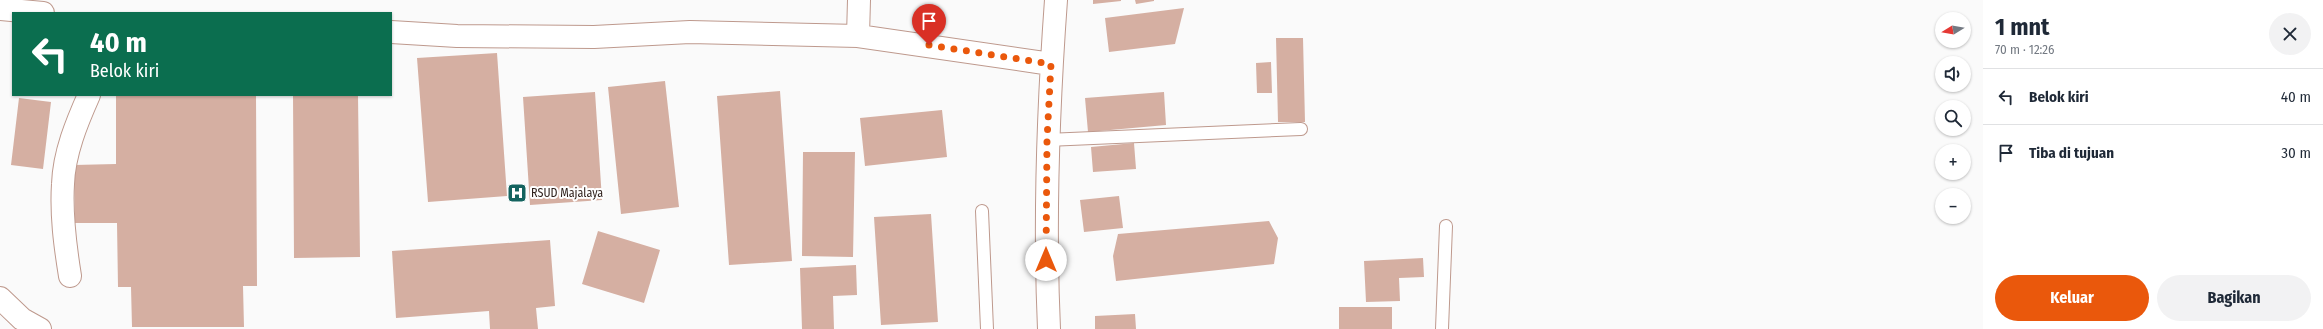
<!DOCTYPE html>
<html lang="id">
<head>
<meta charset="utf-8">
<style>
	:root { --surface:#fff; --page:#f2f2f3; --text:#1f2937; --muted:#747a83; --line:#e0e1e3; --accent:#ea580c }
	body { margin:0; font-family:"Fira Sans Condensed",sans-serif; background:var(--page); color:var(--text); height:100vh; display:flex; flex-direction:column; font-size:15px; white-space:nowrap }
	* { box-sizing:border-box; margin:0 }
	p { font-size:13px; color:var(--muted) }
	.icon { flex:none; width:22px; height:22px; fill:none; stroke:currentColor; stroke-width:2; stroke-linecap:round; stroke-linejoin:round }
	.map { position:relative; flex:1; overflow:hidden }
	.details { display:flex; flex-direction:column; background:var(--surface); width:340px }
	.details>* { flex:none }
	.top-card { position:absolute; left:12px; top:12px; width:380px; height:84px; border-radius:0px; box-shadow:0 1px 3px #0004; background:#0b6e4f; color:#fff; overflow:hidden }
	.needle { width:26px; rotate:259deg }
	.buttons { position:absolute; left:1935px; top:12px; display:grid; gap:8px }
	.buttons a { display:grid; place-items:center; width:36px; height:36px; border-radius:50%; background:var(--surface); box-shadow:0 1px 3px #0004; font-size:20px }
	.pin { position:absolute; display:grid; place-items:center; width:34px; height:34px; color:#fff; margin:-41px -17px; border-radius:50% 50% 50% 0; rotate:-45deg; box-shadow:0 0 4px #0007 }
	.pin .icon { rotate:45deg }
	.me { position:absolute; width:44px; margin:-22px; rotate:0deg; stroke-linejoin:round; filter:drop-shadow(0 0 3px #0008) }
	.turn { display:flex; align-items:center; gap:14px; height:84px; padding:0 12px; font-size:18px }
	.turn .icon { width:52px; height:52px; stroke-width:2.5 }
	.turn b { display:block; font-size:28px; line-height:34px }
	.round { display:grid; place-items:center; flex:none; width:42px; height:42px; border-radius:21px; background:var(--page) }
	.headline { display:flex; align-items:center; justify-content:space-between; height:68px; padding:0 12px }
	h1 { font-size:24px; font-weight:700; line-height:30px }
	.action { display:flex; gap:8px; margin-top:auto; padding:8px 12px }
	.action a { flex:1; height:46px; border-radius:24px; background:var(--accent); color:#fff; font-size:16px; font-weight:700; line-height:46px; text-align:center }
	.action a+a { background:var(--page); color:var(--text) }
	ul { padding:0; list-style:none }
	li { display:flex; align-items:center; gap:12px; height:56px; padding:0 12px; border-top:1px solid var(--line) }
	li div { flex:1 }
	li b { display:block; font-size:15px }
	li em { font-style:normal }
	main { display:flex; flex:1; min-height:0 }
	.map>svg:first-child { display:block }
	.building { fill:#d5afa2 }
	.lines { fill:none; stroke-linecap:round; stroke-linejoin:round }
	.service-casing { stroke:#be998d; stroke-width:14 }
	.minor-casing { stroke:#be998d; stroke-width:24 }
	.service { stroke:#fff; stroke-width:12 }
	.minor { stroke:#fff; stroke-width:22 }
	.route { stroke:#ea580c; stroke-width:7; stroke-dasharray:0 12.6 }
	.labels { text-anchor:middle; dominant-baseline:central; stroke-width:4; stroke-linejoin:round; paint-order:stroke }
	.poi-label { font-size:12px; fill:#2c1e19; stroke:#fff; text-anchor:start }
</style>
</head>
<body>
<main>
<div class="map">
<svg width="1983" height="329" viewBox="0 0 1983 329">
	<rect width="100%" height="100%" fill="#fafafa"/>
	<path class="building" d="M1093,0h28v1l-28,3z
		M1135,0h19v1l-18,3z
		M1184,8l-9,36 -66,8 -4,-34z
		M1276,38h27l2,84h-27z
		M497,53l10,143 -79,6 -11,-144z
		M1271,62l1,31h-15l-1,-30z
		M665,81l14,126 -58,7 -13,-127z
		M780,91l12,170 -63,4 -12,-169z
		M595,92l7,108 -72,5 -7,-108z
		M1164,92l2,33 -78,7 -3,-34z
		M116,95h140l1,191h-14l1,41h-112l-1,-40h-13l-1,-64h-42l-1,-58 42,-1z
		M293,95h65l2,162 -66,1z
		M19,98l32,4 -8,67 -32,-4z
		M942,110l5,47 -82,9 -5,-48z
		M1134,143l2,26 -43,3 -2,-25z
		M803,152h52l-2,105 -51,-1z
		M1119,196l4,32 -39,4 -4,-32z
		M931,214l7,108 -57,3 -7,-108z
		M1269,221l9,17 -4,26 -158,17 -3,-25 5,-22z
		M598,231l62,19 -16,53 -62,-19z
		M550,240l5,66 -19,2 2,21h-48l-1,-18 -93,7 -4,-67z
		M1423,258l1,19 -25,1 1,23 -34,1 -2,-41z
		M856,265l1,30 -24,1 1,33h-32l-2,-61z
		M1339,307h53v22h-53z
		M1135,314l1,15h-41v-13z"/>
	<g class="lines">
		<defs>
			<path id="service" d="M1047,140l254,-11
				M982,211l5,118
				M1442,329l4,-103"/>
			<path id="minor" d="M0,9l43,4
				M391,32l66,4 137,1 96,-5 168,4 193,28
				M858,36l1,-36
				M70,276c-5,-31 -9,-61 -7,-92 1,-31 14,-62 26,-89
				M0,298l22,21 18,10
				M1049,329c-5,-110 -1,-219 7,-329"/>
		</defs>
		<use href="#service" class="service-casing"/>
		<use href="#minor" class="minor-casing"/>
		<use href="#service" class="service"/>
		<use href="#minor" class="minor"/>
	</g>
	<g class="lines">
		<path class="route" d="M929,45l122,19 -4,76 -1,120"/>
	</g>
	<defs>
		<symbol id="hospital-square" viewBox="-11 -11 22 22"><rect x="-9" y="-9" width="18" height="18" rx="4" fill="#14635f" stroke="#fff"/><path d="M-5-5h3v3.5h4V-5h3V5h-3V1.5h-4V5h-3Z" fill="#fff"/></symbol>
	</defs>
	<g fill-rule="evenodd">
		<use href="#hospital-square" x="506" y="182" width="22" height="22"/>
	</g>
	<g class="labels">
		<g class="poi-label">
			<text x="531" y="193">RSUD Majalaya</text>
		</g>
	</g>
</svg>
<div class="buttons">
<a><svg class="needle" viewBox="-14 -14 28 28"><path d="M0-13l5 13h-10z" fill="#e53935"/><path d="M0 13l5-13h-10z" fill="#747a83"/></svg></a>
<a><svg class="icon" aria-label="sound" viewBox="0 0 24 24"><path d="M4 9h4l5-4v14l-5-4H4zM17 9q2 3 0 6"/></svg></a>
<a><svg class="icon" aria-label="search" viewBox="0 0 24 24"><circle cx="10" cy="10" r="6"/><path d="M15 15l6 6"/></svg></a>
<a>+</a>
<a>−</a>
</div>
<div class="pin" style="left:929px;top:45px;background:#d93025"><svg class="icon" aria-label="arrive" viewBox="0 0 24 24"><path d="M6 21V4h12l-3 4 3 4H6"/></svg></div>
<svg class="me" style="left:1046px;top:260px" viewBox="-20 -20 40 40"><circle r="19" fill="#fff"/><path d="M0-13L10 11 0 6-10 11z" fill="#ea580c"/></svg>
<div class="top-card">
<div class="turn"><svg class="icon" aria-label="left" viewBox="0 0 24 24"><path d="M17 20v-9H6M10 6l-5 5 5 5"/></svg><div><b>40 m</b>Belok kiri</div></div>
</div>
</div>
<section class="details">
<div class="headline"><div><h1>1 mnt</h1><p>70 m · 12:26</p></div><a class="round"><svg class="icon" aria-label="close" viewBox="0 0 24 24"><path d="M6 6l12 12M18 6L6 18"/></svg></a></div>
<ul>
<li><svg class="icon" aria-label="left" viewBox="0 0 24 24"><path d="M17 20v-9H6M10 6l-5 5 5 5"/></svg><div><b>Belok kiri</b></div><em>40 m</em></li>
<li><svg class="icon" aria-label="arrive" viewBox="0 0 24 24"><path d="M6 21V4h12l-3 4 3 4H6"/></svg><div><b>Tiba di tujuan</b></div><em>30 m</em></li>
</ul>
<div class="action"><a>Keluar</a><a>Bagikan</a></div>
</section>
</main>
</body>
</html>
